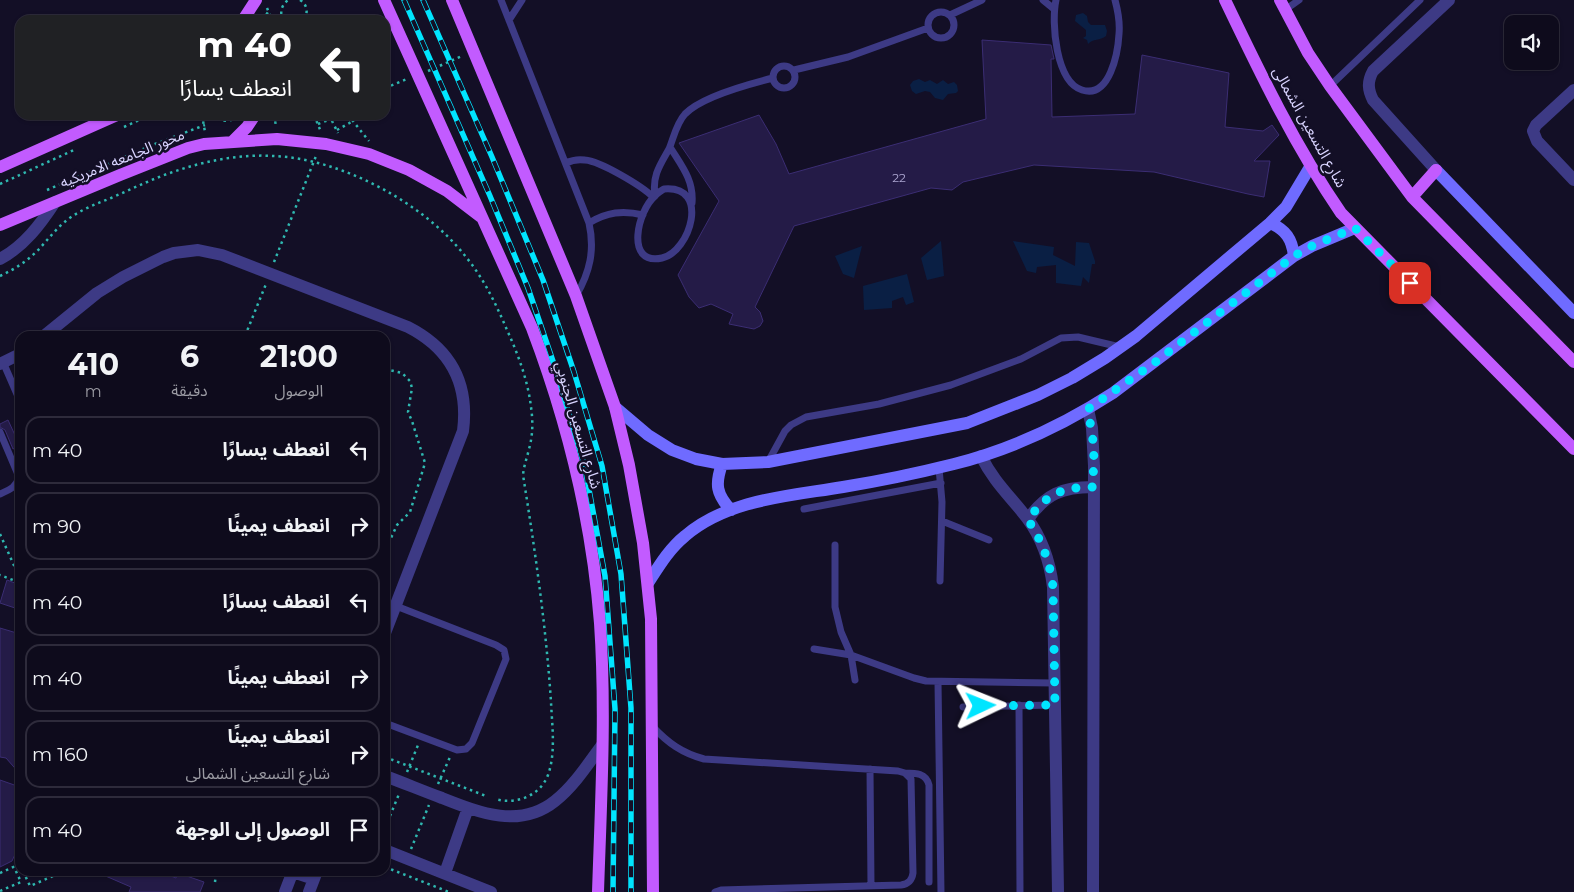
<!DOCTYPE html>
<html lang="ar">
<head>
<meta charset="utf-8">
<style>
	:root { --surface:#0e0b1c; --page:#1c1929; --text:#f1f3f6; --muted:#9b9ba3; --line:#2e2b3b }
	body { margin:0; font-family:Montserrat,"Noto Sans Arabic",sans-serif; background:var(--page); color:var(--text); direction:rtl; height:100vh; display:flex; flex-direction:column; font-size:19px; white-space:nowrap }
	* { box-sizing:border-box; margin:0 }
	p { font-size:16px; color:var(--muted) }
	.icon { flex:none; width:28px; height:28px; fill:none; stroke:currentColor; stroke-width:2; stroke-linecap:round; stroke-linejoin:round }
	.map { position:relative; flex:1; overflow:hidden; direction:ltr }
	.details { position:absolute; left:15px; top:331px; width:375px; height:545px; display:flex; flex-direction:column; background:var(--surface); border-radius:15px; box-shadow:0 1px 4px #0004,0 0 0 1px var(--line); direction:rtl }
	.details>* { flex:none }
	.hud { position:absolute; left:15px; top:15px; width:375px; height:105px; border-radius:15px; box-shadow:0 1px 4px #0004,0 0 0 1px var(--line); direction:rtl; background:#202124; color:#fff; overflow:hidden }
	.controls { position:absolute; left:1504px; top:15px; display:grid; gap:10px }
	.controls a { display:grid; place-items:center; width:55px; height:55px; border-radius:10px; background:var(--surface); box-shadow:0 1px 4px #0004,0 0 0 1px var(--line); font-size:25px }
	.pin { position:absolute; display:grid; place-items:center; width:42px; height:42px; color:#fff; margin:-21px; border-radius:10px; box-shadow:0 2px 8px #0006 }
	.me { position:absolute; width:55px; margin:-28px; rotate:88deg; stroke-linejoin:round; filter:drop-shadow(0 0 4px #0008) }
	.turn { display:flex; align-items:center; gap:18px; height:105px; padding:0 15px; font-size:22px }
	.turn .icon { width:65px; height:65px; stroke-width:2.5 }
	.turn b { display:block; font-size:35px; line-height:42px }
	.eta { display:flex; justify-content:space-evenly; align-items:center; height:85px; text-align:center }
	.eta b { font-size:30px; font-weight:700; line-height:35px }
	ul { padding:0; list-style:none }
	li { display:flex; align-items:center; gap:15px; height:68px; margin:0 10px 8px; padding:0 5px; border:2px solid var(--line); border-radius:15px }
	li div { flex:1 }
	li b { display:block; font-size:19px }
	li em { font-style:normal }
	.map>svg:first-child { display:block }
	.water { fill:#0a1f44 }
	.building { fill:#241b47; stroke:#3b2d73 }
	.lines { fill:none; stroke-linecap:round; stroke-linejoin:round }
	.path { stroke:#2fb8b0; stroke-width:2.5; stroke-dasharray:2.5 4; stroke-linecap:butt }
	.lane { stroke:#3d3a85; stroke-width:7 }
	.street { stroke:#3d3a85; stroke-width:12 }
	.secondary { stroke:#6f6bff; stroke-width:12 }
	.primary { stroke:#c25bff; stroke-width:12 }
	.rail-casing { stroke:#00e5ff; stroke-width:5.5 }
	.rail { stroke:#130f26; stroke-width:4; stroke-dasharray:11; stroke-linecap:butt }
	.route { stroke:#00e5ff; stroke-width:9; stroke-dasharray:0 16.2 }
	.labels { text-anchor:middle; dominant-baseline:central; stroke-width:5; stroke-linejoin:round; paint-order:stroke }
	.number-label { font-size:12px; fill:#aca6d1 }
	.street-label { font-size:15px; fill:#d9d4ff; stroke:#130f26 }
</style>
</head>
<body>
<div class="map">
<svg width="1574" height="892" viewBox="0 0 1574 892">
	<rect width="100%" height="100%" fill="#130f26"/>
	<path class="water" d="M1083,13l4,3 1,6 3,3h14l2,6 -1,5c-6,5 -13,2 -18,8l-1,-4 -4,-2 3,-2v-6l-11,-9 1,-6z
		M919,79l6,3 5,-2 7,4 6,-4 5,4 6,-2 3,3 1,6 -2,2 -8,1 -5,6 -8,-2 -5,-6 -5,-1 -9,3 -4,-3 -2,-6 3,-4z
		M941,241l3,35 -17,4 -6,-22z
		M1013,241l41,6 -1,8 22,11 1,-24 13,1 6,18v3h-3l-3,19 -6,-6 -2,9 -25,-3v-18l-19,2 -1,6 -9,-2z
		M862,246l-8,32 -11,-4 -8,-18z
		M907,274l7,28 -8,3 -3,-8 -11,4v7l-28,2 -1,-24z"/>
	<path class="building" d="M982,40l69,5 3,14h-3l1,58 83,-3 7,-59 87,18 -4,54 38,4 9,-6 7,10 -25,26h16l-6,36 -16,-3 -94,-22 -120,-7 -71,17 -11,8 -21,-2 -137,38 -39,81 5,5 3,9 -3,5 -6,3 -25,-5 4,-10 -22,-10 -12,4 -10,-11 -11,-22 41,-74 -40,-58 80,-28 17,29 13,30 197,-55z
		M8,420l12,26 -7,3 -8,-19 -5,-3v-3z
		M7,580l13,5v8l-5,15 -15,-5z
		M0,628l20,6v140l-14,-16 -6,-1z
		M0,780l20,7v56l-8,18 -12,6z
		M94,871h64l18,7 2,-5 26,9 -4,10h-71l2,-5z"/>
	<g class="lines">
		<path class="path" d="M300,0c8,5 8,13 4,20
			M267,8l5,12
			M263,20l5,-8
			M284,20c-5,-7 -3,-14 4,-20
			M428,71l34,-15
			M385,88l22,-9
			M202,115l3,17
			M212,115c7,6 15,8 24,3
			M274,115l2,11
			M282,115c7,6 14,6 21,0
			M314,115l7,17
			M329,115l9,18
			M348,115l21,26
			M318,124l13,-5
			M124,127l26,-12
			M337,130l16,-9
			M0,184l76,-35
			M47,190l108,-46 50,-19
			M274,262l42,-106
			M0,276c15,-7 29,-16 40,-28 9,-10 17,-20 27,-28 13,-10 29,-16 44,-22 23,-10 45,-21 68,-28 30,-10 63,-16 95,-14 68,3 150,47 192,101 18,22 30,47 41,73 11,24 21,51 24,77 2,14 2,28 -2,42 -2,9 -5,16 -6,26 12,75 23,151 28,227 1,23 5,51 -3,73 -8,21 -32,30 -53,24
			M245,336l21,-52
			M385,369l17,4 8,8 2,7 -4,24 4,9 13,42 -15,49 -13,13 -12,26
			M0,534l20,45 -2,3 -18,-7
			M385,584l1,-34
			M385,745l4,-11
			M385,757l101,39
			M407,772l11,-27
			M438,784l12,-27
			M385,828l14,-34
			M411,849l18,-44
			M385,867l64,25
			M23,871l7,15 30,-13v-2
			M201,871l9,2 6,-1
			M0,873l20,-9
			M215,882l1,-9
			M0,891l21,-9 -7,-15"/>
		<path class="lane" d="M501,0l88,223c6,27 1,49 -13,73
			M1043,0l11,9
			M1056,0c-5,23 0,82 26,90 28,9 36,-38 37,-56 1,-11 -1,-23 -4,-34
			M1285,10l14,-10
			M928 25a13 13 0 1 1 26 0a13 13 0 1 1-26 0Z
			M950,15l32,-15
			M509,20l13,-20
			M773 77a11 11 0 1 1 22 0a11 11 0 1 1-22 0Z
			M794,70l54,-13 80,-29
			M1330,86l90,-86
			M670,147c11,18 24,33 22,56
			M566,163c6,-3 12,-4 19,-3 15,1 57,26 68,37
			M664,189c47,-4 26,63 -2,69 -38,8 -24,-48 -7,-62 2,-3 6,-5 9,-7z
			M655,195c-3,-19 5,-30 14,-46 5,-12 7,-25 16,-35 16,-17 64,-30 88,-36
			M589,223c18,-11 34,-13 54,-8
			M3,362l17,39
			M0,432l19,45c-3,11 -10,13 -19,17
			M768,462l17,-31 6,-6 15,-8 73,-13 72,-19 70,-26 40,-21 17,-1 42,10
			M939,468l3,34 -2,79
			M804,509l137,-26
			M942,521l47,19
			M835,545v62l6,25 10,23 4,25
			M814,649l37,6 63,23 12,3 129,2
			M938,682l3,210
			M1019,705l1,187
			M963,707l92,-2
			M385,723l72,27 9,-1 6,-6 34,-84 -2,-9 -8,-5 -100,-39
			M653,727c15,16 29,26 51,32l194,12 7,2 6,6 2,94c-1,7 -4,11 -12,12l-180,5 -6,2
			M870,769l1,117
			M905,773c11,0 21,0 24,12v97"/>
		<path class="street" d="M1574,90l-38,35 -3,6 4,10 37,39
			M1436,170l-63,-70c-5,-10 -6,-18 0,-29l76,-71
			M0,259c24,-13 40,-34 55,-57
			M44,336l53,-43 26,-16 40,-20 11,-4 24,-3 24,5 186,72c43,22 61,57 55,104l-78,202
			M0,364l20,-10
			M1088,409l4,19 2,38 -1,426
			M981,456c13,26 29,40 46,62 15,20 23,44 26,69l5,305
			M1028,519c18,-25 34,-32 65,-32
			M385,776c19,7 38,15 57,22 38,15 78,31 113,3 19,-15 33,-37 47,-56
			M385,850l106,42
			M293,872l21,7
			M445,873l23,-65
			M285,892l8,-21
			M309,892l8,-21"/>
		<path class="secondary" d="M1436,170l138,143
			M1270,223c16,7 22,16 24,33
			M615,407l33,28 24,15 24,9 26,5 46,-2 199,-39 71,-28 34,-17 33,-20 31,-22 134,-113 16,-16 24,-40
			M722,464c-7,20 -6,30 9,46
			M648,583c11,-17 21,-34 37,-47 43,-37 105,-40 158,-49 37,-6 75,-14 111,-23 56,-14 111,-40 159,-71l181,-137 18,-10 43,-18"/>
		<path class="primary" d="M384,0l148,328c36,95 60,193 68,295 6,89 1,179 -2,269
			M452,0l124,296 39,111 14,58 14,78 8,76 2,273
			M1225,0c35,73 70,146 116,213l233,236
			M1280,0l28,53 22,33 82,111 162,165
			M243,20l13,-20
			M233,141l14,-14 8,-12
			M0,167l117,-52
			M1412,197l24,-27
			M0,225l120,-50 68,-27 16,-4 73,-5 49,5 43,10 40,16 38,21 34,26"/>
		<defs>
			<path id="rail" d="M404,0l86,196 38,92 30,88 27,92 20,108 10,133 -2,183
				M423,0l69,157 51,123 31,92 28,94 19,108 10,134v184"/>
		</defs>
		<use href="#rail" class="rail-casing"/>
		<use href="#rail" class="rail"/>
	</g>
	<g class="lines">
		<path class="route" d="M981,706l74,-1 -2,-118c-3,-25 -11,-46 -25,-67 18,-26 34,-33 65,-33l1,-40 -6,-38 66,-46 140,-107 18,-10 43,-18 55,55"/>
	</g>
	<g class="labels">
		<g class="number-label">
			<text x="899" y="177">22</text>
		</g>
		<g class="street-label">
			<text transform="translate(1310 127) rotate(61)">شارع التسعين الشمالى</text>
			<text transform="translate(122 158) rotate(-22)">محور الجامعه الامريكيه</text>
			<text transform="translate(579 425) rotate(74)">شارع التسعين الجنوبي</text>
		</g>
	</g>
</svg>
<div class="controls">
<a><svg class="icon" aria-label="sound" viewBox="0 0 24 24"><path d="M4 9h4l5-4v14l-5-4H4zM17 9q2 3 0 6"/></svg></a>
</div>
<div class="pin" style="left:1410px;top:283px;background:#d93025"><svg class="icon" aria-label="arrive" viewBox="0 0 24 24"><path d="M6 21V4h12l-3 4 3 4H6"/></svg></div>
<svg class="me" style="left:981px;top:706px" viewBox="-20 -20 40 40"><path d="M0-17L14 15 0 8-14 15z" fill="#00e5ff" stroke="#fff" stroke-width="4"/></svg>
<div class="hud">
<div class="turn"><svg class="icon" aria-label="left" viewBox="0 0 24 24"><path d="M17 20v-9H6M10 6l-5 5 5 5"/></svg><div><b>40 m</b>انعطف يسارًا</div></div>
</div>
<section class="details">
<div class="eta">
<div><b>21:00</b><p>الوصول</p></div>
<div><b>6</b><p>دقيقة</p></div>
<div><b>410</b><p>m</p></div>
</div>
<ul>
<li><svg class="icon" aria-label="left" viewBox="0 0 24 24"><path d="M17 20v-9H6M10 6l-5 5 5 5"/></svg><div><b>انعطف يسارًا</b></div><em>40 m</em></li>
<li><svg class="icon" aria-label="right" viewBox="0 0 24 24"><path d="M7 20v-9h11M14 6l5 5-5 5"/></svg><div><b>انعطف يمينًا</b></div><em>90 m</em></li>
<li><svg class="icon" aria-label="left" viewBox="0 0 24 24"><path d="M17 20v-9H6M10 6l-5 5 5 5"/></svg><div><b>انعطف يسارًا</b></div><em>40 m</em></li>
<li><svg class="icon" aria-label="right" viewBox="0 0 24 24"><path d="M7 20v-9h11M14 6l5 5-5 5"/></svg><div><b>انعطف يمينًا</b></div><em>40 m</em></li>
<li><svg class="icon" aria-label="right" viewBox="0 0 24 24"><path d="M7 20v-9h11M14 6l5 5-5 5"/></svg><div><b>انعطف يمينًا</b><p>شارع التسعين الشمالى</p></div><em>160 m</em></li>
<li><svg class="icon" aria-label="arrive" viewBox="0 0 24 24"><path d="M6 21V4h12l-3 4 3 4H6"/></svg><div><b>الوصول إلى الوجهة</b></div><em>40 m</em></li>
</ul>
</section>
</div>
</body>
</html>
